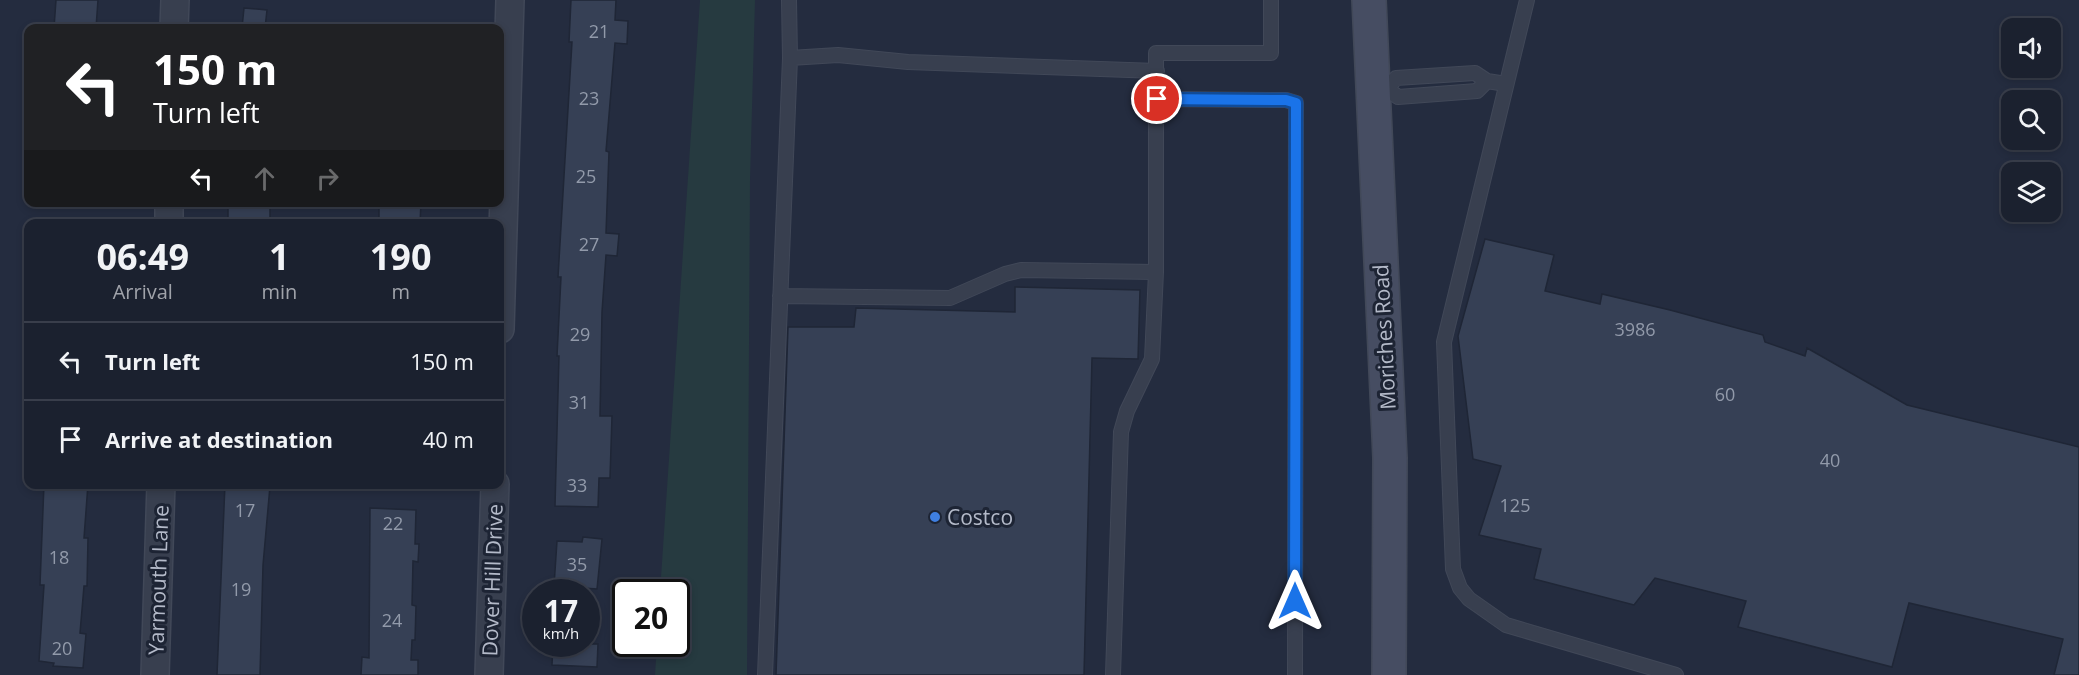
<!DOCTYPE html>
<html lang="en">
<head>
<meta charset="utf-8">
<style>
	:root { --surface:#1b212f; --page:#282e3b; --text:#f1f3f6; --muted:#a0a3aa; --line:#393e4b }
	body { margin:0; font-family:"Open Sans",sans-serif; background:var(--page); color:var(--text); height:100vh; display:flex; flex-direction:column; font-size:22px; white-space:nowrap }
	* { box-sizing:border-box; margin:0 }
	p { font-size:20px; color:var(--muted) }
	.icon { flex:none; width:33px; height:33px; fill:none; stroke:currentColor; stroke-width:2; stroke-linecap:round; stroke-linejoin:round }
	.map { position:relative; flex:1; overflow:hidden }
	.details { position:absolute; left:24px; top:219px; width:480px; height:270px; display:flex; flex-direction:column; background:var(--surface); border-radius:12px; box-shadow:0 3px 9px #0003,0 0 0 2px var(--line) }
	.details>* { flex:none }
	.guide { position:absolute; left:24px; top:24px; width:480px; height:183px; border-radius:12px; box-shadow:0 3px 9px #0003,0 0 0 2px var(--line); background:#202124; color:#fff; overflow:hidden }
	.fabs { position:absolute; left:2001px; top:18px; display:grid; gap:12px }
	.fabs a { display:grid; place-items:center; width:60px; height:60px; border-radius:12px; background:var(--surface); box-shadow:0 3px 9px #0003,0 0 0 2px var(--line); font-size:30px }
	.speed { position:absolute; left:522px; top:579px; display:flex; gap:12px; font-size:30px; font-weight:700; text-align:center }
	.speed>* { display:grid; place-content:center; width:78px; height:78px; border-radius:50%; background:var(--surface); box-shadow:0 3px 9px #0003,0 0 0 2px var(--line); line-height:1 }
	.speed small { font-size:15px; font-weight:400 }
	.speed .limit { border:3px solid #111; border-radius:9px; background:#fff; color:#111 }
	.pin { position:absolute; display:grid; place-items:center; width:51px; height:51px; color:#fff; margin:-26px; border:3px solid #fff; border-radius:50%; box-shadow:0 2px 6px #0007 }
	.me { position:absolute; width:66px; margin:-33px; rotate:0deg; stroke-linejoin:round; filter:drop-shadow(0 0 4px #0008) }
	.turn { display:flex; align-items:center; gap:21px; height:126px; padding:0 30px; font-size:27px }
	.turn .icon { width:78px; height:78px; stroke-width:2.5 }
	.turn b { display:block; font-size:42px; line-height:51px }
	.lanes { display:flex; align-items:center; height:57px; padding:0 30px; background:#0003; justify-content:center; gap:30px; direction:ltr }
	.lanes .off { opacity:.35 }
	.eta { display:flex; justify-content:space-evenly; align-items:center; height:102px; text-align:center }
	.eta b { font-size:36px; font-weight:700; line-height:42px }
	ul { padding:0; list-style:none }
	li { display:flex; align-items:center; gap:18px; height:78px; padding:0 30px; border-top:2px solid var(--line) }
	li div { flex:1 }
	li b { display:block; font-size:22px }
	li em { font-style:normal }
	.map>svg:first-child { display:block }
	.green { fill:#263a40 }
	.building { fill:#364055; stroke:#1f2636; stroke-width:1.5 }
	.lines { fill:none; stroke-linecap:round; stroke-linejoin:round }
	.lane-casing { stroke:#414858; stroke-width:16 }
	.street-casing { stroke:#414858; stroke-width:30 }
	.secondary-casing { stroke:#414858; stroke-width:36 }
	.lane { stroke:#383f4f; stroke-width:14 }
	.street { stroke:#383f4f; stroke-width:27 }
	.secondary { stroke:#464d62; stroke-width:33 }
	.route-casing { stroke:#114b97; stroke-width:15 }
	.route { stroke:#1a73e8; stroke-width:10 }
	.shop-dot { fill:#3f7fe0; stroke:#1d2434; stroke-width:2 }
	.labels { text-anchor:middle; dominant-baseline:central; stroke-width:6; stroke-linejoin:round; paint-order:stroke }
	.number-label { font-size:18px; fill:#929aaa }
	.street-label { font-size:21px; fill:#b4bac9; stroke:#1d2434 }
	.poi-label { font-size:21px; fill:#b4bac9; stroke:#1d2434; text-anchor:start }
</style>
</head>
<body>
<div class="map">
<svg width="2079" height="675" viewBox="0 0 2079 675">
	<rect width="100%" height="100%" fill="#242c3f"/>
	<path class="green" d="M700,0h55l-5,180 -3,495h-92l2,-31h19v-52h-16z"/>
	<path class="building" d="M56,0h42l-2,28h-42z
		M571,0h45l-1,20 13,1 -1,23 -12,-1 -9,108 3,1 -3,81 13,1 -2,22 -11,-1 -4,57 -2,104h12l-2,62h-11l-1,29 -43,-1 4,-150h-2l4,-79h-3l14,-235h-3z
		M244,8l23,2 -2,18h-23z
		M228,202h42v22h-42z
		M379,202h42l-1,22h-41z
		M1485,239l69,16 -9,36 55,13 2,-10 68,16 93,25 2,7 40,14 2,-8 100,57 172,42v228h-25l9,-36 -154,-36 -17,64 -154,-40 8,-26 -91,-23 -21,27 -100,-26 7,-30 -62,-14 22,-69 -28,-7 -15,-123z
		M1015,287l125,3 -2,69 -46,-1 -8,317h-308l12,-348h66l2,-19 159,4z
		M44,484h44l-4,54h4l-1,48h-3l-4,47 6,1 -3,34 -30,-2 1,-3 -15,-2 5,-76h-4z
		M225,484l45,2 -7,79 -3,110h-43z
		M370,508l46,2 -1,34h4l-1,18 -5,-1 -1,44 4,1 -1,34h-3l-1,20h7v15h-57l1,-18 7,1z
		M583,537l19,2 -5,50 -43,-3 3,-45 25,1z
		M553,644h45l-1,23 -45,-2z"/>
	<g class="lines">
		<defs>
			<path id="lane" d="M1527,0l-83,342 9,227 7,19 9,11 37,26 170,50
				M790,58l48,-3 70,7 249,9
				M1387,89l9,-11 79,-5 12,8 19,3
				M1380,90l7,-1 11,8 79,-6 10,-10
				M1157,99l129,1 10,3 -1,572
				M780,296l170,2 55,-24 16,-4 135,2
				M765,675l25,-617 -1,-58
				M1113,675l8,-243 6,-21 25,-52 4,-87v-219h115v-53"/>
			<path id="street" d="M174,28l1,-28
				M169,224v-22
				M500,329l10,-329
				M155,675l6,-191
				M489,675l6,-191"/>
			<path id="secondary" d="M1369,0l21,458 -1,217"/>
		</defs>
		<use href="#lane" class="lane-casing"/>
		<use href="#street" class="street-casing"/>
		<use href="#secondary" class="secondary-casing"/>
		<use href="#lane" class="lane"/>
		<use href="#street" class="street"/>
		<use href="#secondary" class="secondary"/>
	</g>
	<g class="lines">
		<defs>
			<path id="route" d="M1157,99l129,1 10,3 -1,498"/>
		</defs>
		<use href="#route" class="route-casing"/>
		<use href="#route" class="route"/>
	</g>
	<circle class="shop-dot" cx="935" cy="517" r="6"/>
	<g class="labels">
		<g class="number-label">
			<text x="599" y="31">21</text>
			<text x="589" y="98">23</text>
			<text x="586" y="176">25</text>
			<text x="589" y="244">27</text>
			<text x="1635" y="329">3986</text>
			<text x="580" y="334">29</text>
			<text x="1725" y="394">60</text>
			<text x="579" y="402">31</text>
			<text x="1830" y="460">40</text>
			<text x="577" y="485">33</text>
			<text x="1515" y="505">125</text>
			<text x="245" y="510">17</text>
			<text x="393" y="523">22</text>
			<text x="59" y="557">18</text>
			<text x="577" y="564">35</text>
			<text x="241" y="589">19</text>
			<text x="392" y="620">24</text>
			<text x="62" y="648">20</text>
		</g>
		<g class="street-label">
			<text transform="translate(1384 337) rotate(-93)">Moriches Road</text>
			<text transform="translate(158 580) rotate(-88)">Yarmouth Lane</text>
			<text transform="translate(492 580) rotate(-88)">Dover Hill Drive</text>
		</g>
		<g class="poi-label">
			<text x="947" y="517">Costco</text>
		</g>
	</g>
</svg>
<div class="fabs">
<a><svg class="icon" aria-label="sound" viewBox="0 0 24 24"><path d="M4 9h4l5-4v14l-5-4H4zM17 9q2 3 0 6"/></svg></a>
<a><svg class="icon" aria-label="search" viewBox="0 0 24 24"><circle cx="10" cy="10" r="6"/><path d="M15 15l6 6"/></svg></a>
<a><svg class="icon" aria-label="layers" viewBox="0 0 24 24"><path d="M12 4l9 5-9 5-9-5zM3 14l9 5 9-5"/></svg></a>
</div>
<div class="speed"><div>17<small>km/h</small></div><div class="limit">20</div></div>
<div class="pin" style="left:1157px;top:99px;background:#d93025"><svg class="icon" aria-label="arrive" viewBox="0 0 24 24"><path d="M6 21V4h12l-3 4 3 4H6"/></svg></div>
<svg class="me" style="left:1295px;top:601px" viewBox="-20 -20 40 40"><path d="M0-17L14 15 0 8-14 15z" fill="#1a73e8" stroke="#fff" stroke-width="4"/></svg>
<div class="guide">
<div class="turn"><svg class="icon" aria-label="left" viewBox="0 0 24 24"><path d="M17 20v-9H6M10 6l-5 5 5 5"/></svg><div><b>150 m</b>Turn left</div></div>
<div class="lanes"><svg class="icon" aria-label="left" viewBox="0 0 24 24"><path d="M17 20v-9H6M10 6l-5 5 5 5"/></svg><svg class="icon off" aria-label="ahead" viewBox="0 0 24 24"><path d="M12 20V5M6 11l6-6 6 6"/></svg><svg class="icon off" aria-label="right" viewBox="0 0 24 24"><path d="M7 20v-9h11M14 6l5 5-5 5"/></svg></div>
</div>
<section class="details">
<div class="eta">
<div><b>06:49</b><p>Arrival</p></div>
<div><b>1</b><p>min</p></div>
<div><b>190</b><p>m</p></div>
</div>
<ul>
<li><svg class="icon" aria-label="left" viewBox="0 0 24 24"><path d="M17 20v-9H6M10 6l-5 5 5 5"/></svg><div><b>Turn left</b></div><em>150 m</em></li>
<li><svg class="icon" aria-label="arrive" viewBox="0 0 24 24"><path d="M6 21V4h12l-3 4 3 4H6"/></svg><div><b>Arrive at destination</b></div><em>40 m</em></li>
</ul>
</section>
</div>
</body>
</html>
